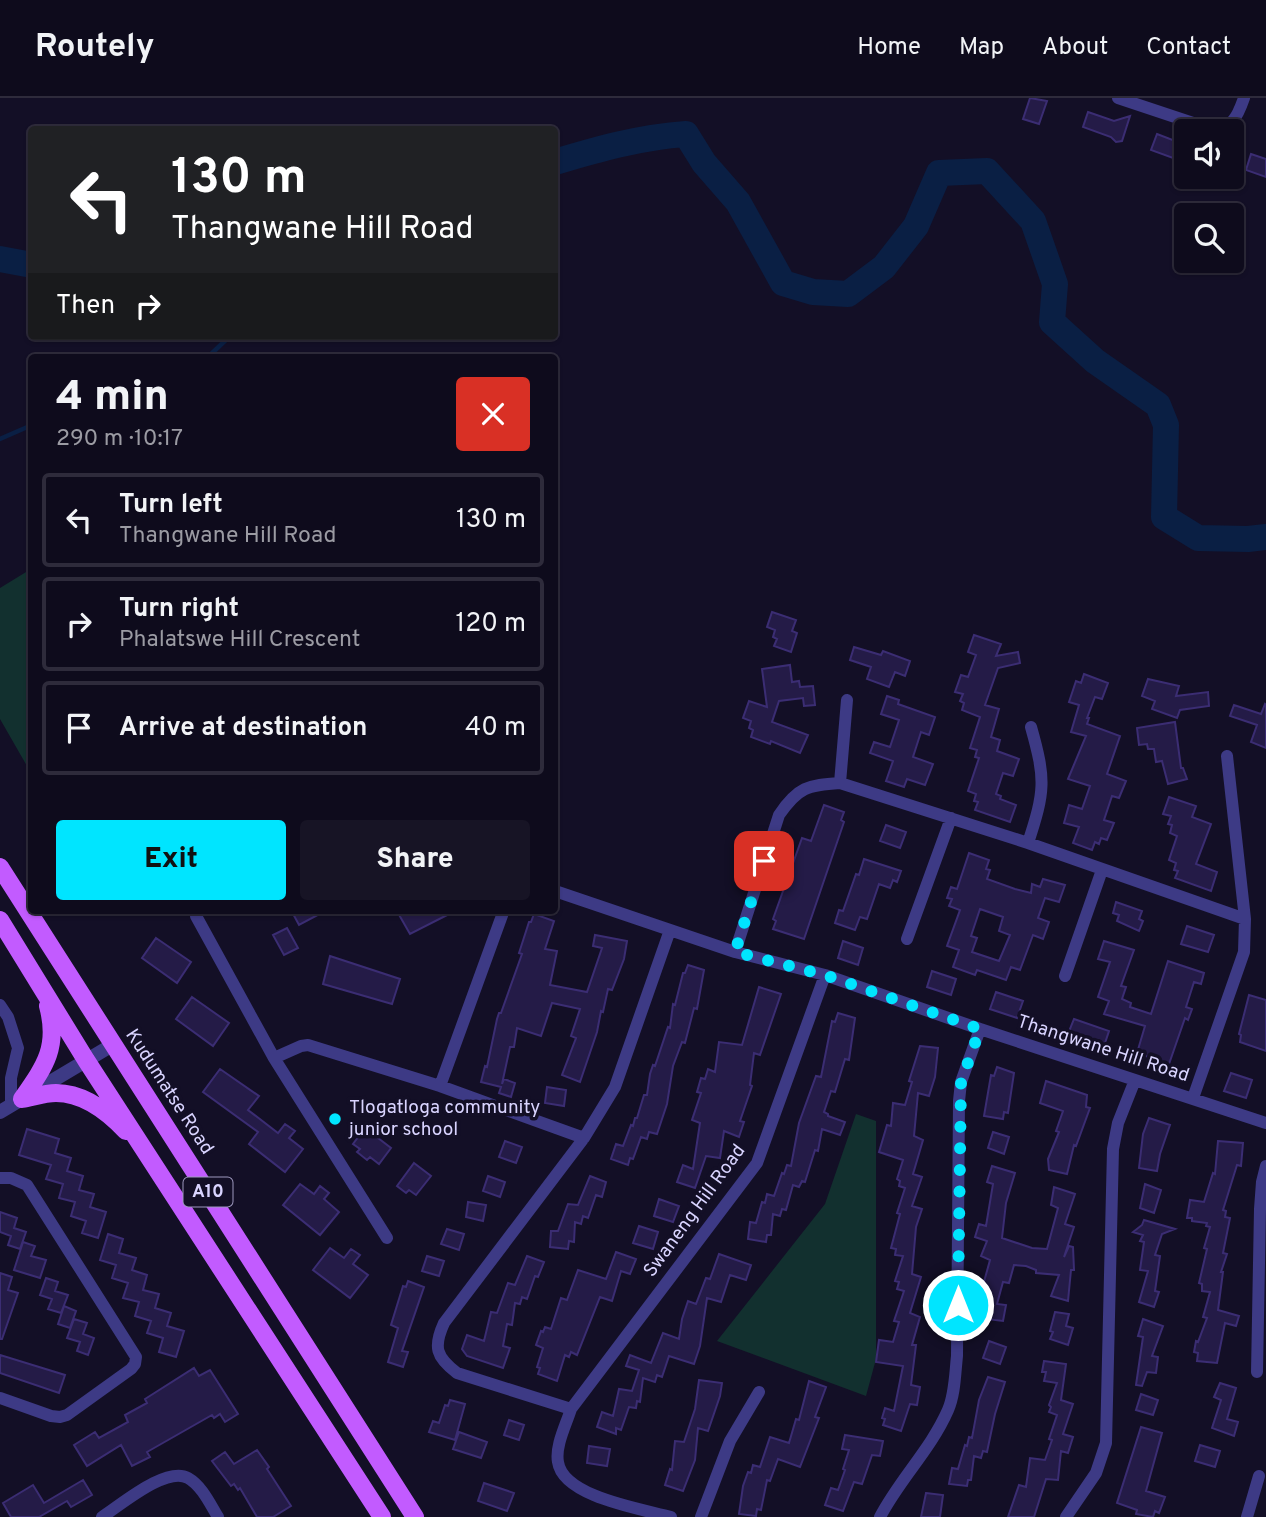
<!DOCTYPE html>
<html lang="en">
<head>
<meta charset="utf-8">
<style>
	:root { --surface:#0e0b1c; --page:#171425; --text:#f1f3f6; --muted:#9b9ba3; --line:#2e2b3b; --accent:#00e5ff }
	body { margin:0; font-family:Overpass,sans-serif; background:var(--page); color:var(--text); height:100vh; display:flex; flex-direction:column; font-size:26px; white-space:nowrap }
	* { box-sizing:border-box; margin:0 }
	p { font-size:23px; color:var(--muted) }
	.icon { flex:none; width:38px; height:38px; fill:none; stroke:currentColor; stroke-width:2; stroke-linecap:round; stroke-linejoin:round }
	.map { position:relative; flex:1; overflow:hidden }
	.sheet { position:absolute; left:28px; top:256px; width:530px; height:560px; display:flex; flex-direction:column; background:var(--surface); border-radius:7px; box-shadow:0 2px 5px #0004,0 0 0 2px var(--line) }
	.sheet>* { flex:none }
	.hud { position:absolute; left:28px; top:28px; width:530px; height:214px; border-radius:7px; box-shadow:0 2px 5px #0004,0 0 0 2px var(--line); background:#202124; color:#fff; overflow:hidden }
	.controls { position:absolute; left:1174px; top:21px; display:grid; gap:14px }
	.controls a { display:grid; place-items:center; width:70px; height:70px; border-radius:7px; background:var(--surface); box-shadow:0 2px 5px #0004,0 0 0 2px var(--line); font-size:35px }
	.pin { position:absolute; display:grid; place-items:center; width:60px; height:60px; color:#fff; margin:-30px; border-radius:14px; box-shadow:0 4px 10px #0006 }
	.me { position:absolute; width:77px; margin:-38px; rotate:0deg; stroke-linejoin:round; filter:drop-shadow(0 0 5px #0008) }
	.turn { display:flex; align-items:center; gap:24px; height:147px; padding:0 28px; font-size:32px }
	.turn .icon { width:91px; height:91px; stroke-width:2.5 }
	.turn b { display:block; font-size:49px; line-height:60px }
	.then { display:flex; align-items:center; height:66px; padding:0 28px; background:#0003; gap:14px; font-size:26px }
	.round { display:grid; place-items:center; flex:none; width:74px; height:74px; border-radius:7px; background:var(--page) }
	.head { display:flex; align-items:center; justify-content:space-between; height:119px; padding:0 28px }
	h1 { font-size:42px; font-weight:800; line-height:52px }
	.primary-button { display:flex; gap:14px; margin-top:auto; padding:14px 28px }
	.primary-button a { flex:1; height:80px; border-radius:7px; background:var(--accent); color:#111; font-size:28px; font-weight:800; line-height:80px; text-align:center }
	.primary-button a+a { background:var(--page); color:var(--text) }
	ul { padding:0; list-style:none }
	li { display:flex; align-items:center; gap:21px; height:94px; margin:0 14px 10px; padding:0 14px; border:4px solid var(--line); border-radius:7px }
	li div { flex:1 }
	li b { display:block; font-size:26px }
	li em { font-style:normal }
	header { display:flex; align-items:center; gap:42px; box-sizing:border-box; height:98px; padding:0 35px; background:var(--surface); border-bottom:2px solid var(--line) }
	header strong { font-size:33px }
	nav { display:flex; gap:38px; margin-inline-start:auto; font-size:24px }
	.map>svg:first-child { display:block }
	.green { fill:#12302f }
	.lines { fill:none; stroke-linecap:round; stroke-linejoin:round }
	.stream { stroke:#0a1f44; stroke-width:4.5 }
	.river { stroke:#0a1f44; stroke-width:26 }
	.building { fill:#241b47; stroke:#3b2d73; stroke-width:2; fill-rule:evenodd }
	.minor { stroke:#3d3a85; stroke-width:12 }
	.tertiary { stroke:#3d3a85; stroke-width:14 }
	.primary { stroke:#c25bff; stroke-width:18 }
	.route { stroke:#00e5ff; stroke-width:12; stroke-dasharray:0 21.6 }
	.poi-dot { fill:#00e5ff; stroke:#130f26; stroke-width:2.5 }
	.labels { text-anchor:middle; dominant-baseline:central; stroke-width:7; stroke-linejoin:round; paint-order:stroke }
	.shield { fill:#130f26; stroke:#9e99be; stroke-width:2 }
	.shield-label { font-size:18px; font-weight:bold; fill:#d9d4ff }
	.street-label { font-size:19px; fill:#d9d4ff; stroke:#130f26 }
	.poi-label { font-size:19px; fill:#d9d4ff; stroke:#130f26; text-anchor:start }
</style>
</head>
<body>
<header>
<strong>Routely</strong>
<nav><a>Home</a><a>Map</a><a>About</a><a>Contact</a></nav>
</header>
<div class="map">
<svg width="1266" height="1419" viewBox="0 0 1266 1419">
	<rect width="100%" height="100%" fill="#130f26"/>
	<path class="green" d="M31,471v204l-31,-54v-131z
		M856,1016l20,7v238l-10,37 -149,-55 108,-137z"/>
	<g class="lines">
		<path class="stream" d="M208,259l22,-21
			M0,341l32,-14"/>
		<path class="river" d="M555,64c43,-13 86,-25 131,-28l18,29 34,39 45,81 30,9 35,2 36,-27 32,-41 23,-53 48,-2 46,50 22,63 -3,38 43,39 63,44 8,20 -2,92 34,21 50,1 18,-2
			M0,161l32,6"/>
	</g>
	<path class="building" d="M1030,0l17,3 -8,23 -16,-5z
		M1088,14l26,9 16,-5 -8,25 -6,1 -5,-5 -28,-10z
		M1157,36l21,8 -5,16 -22,-8z
		M1251,56l15,5v18l-20,-7z
		M772,514l24,8 -4,11 5,2 -6,19 -17,-6 3,-7 -4,-2 2,-7 -8,-3z
		M974,537l27,9 -5,12 22,-4 2,11 -22,5 -13,37 14,4 -8,28 9,3 -3,11 22,8 -6,17 -10,-3 -7,21 5,2 -1,3 16,6 -6,17 -35,-12 3,-8 -4,-1 2,-7 -8,-3 11,-33 -4,-1 2,-7 -7,-2 10,-31 -18,-7 2,-7 -4,-2 3,-7 -8,-2 6,-17 7,2 8,-22 -8,-3z
		M854,549l27,8 2,-4 27,10 -5,15 -10,-4 -6,15 -22,-8 4,-12 -21,-7z
		M790,567l2,17 7,-1 1,6 13,-1 2,19 -11,1 -1,-8 -24,3 -7,21 36,13 -8,18 -29,-12 -1,3 -19,-7 2,-7 -4,-2 2,-7 -8,-3 6,-17 18,6 -5,-38z
		M1084,576l24,9 -6,16 -7,-2 -8,21h2l-2,6 33,12 -13,38 19,7 -7,17 -7,-2 -8,24 10,3 -7,17 -6,-2 -2,6 -4,-2 -3,8 -19,-7 6,-16 -15,-4 5,-18 13,4 8,-23 -22,-7 18,-43 -15,-4 8,-27 -10,-3 7,-21 5,2z
		M1148,581l31,7 -3,10 32,-4 1,14 -29,4 -3,8 -25,-9 3,-8 -13,-5z
		M887,598l12,4 -1,4 37,13 -6,18 -8,-3 -8,25 20,7 -8,21 -18,-6 -3,8 -18,-6 7,-20 -23,-8 4,-11 16,5 9,-27 -18,-6z
		M1265,606l1,1v43l-15,-6 6,-17 -27,-9 4,-11 27,9z
		M1175,624l6,46h2l4,11 -19,5 -6,-23 -6,1 -2,-13h-6l-1,-5 -8,1 -2,-17z
		M1169,699l27,9 -4,11 19,7 -15,40 21,8 -6,19 -36,-13 3,-7 -4,-1 2,-7 -7,-3 8,-24 -7,-3 2,-8 -4,-1 3,-8 -8,-2z
		M824,707l20,7 -3,8 3,2 -40,117 -31,-10 3,-8 -3,-2 29,-81 9,3z
		M886,727l20,7 -6,16 -20,-7z
		M969,755l20,7 -3,9 4,1 -3,9 28,10 16,4 1,-9 8,3 3,-8 22,6 -6,17 -14,-4 -7,20 11,4 -6,17 -10,-4 -13,35 -9,-3 -5,13 -29,-10 -2,5 -22,-8 6,-17 -12,-4 13,-36 -11,-4 3,-7 -5,-1 4,-11 6,2zM980,811l23,8 -4,14 11,4 -11,26 -27,-9 5,-14 -6,-2z
		M864,761l37,12 -4,11 -4,-2 -3,8 -11,-4 -12,35 -7,-2 -5,13 -20,-7 4,-13 4,1 13,-37 3,1z
		M1116,804l26,9 -3,8 4,2 -4,10 -22,-10 2,-6 -6,-2z
		M291,812h36l-28,15z
		M405,812h52l-47,24 -12,-21z
		M534,816l20,7 -9,28 12,2 -7,34 37,7 15,-44 -9,-2 2,-11 32,6 -3,18 -12,31 -4,-1 -5,23 -2,-1 -4,21 -17,50 -18,-7 14,-37 -5,-2 9,-27 -28,-6 -11,33 -24,-8 -3,19h-4l-8,37 2,-5 11,4 -4,14 -12,-4 2,-6 -20,-5 4,-16 2,1 10,-48 2,-6h2l21,-59 -3,-1 10,-31h2z
		M1187,828l27,9 -6,17 -27,-8z
		M287,830l11,20 -14,7 -11,-20z
		M156,840l35,24 -14,21 -35,-25z
		M843,843l20,7 -5,17 -20,-7z
		M1104,843l30,9 -13,36 5,1 -4,12 9,4 -1,4 21,7 17,-53 36,12 -3,11 -7,-2 -8,25 6,2 -4,11 -3,-2 -16,46 -32,-11 8,-27 -41,-12 5,-13 -11,-4 12,-35 -12,-3z
		M330,858l70,23 -8,25 -69,-20z
		M688,867l16,5 -7,39 -3,-1 -9,35 -3,-1 -9,24 -6,38 -10,30 -8,-2 -2,7 -6,-2 -8,22 -3,-1 -2,7 -17,-6 5,-15 7,2 8,-21 2,1 2,-8h2l7,-23h3l3,-21 3,-9 2,1 13,-39 2,1 3,-24 2,1 8,-32h2z
		M932,873l24,8 -5,16 -24,-8z
		M759,889l22,7 -21,61 -6,-2 -4,32 2,1 -12,35 4,1 -5,15 -15,-6 -4,27 -14,-2 -11,32 -18,-6 6,-17 10,4 7,-46 -8,-3 9,-27 -4,-1 4,-14 4,1 3,-10 7,3 4,-30 23,3z
		M996,894l27,9 -6,17 -27,-9z
		M1249,897l17,5v51l-26,-9 1,-7 -2,-1z
		M192,899l37,26 -16,23 -37,-27z
		M838,915l17,5 -6,42 -4,-1 -10,33 -4,-1 -7,21 4,2v2l17,6 -5,13 -18,-6 -4,22 -3,-1 -10,32 -3,-1 -3,6 -6,-2 -7,25 -4,-1 -2,7 -7,-2 -2,21h-4l-1,7 -18,-3 2,-17 6,1 6,-21 3,1 2,-9 7,2 8,-23 2,1 3,-9 4,1 8,-43 17,-47 5,1 11,-56 3,1z
		M1074,921l35,12 -5,15 -36,-12z
		M920,948l18,2 -3,29 -6,19 -11,-3 -4,43 9,4 -10,34 9,3 -10,29 10,3 -6,18 -4,47 9,3 -11,36 10,4 -8,28h4l-5,40 9,2 -3,18 -7,-1 -9,27 -18,-6 2,-6 -3,-1 3,-10 9,3 9,-45 -27,-4 3,-22 14,2 6,-20 -5,-1 10,-30 -7,-2 2,-7 -4,-1 8,-25 -8,-1 1,-6 -5,-1 9,-34 -3,-1 8,-25 -6,-2 1,-5 -3,-2 6,-19 -24,-8 8,-27 4,1 2,-23 12,2 7,-23 -3,-1z
		M997,969l17,6 -6,40 -4,-1 -1,7 -19,-3 7,-41 3,1z
		M220,971l39,27 -11,14 30,23 7,-9 10,7 -6,7 14,11 -18,23 -36,-28 9,-12 -55,-40z
		M1231,975l21,7 -6,18 -22,-7z
		M1046,983l41,14 -1,12 4,1 -14,38 -2,-1 -7,29 -18,-4 -1,-11 11,-27 -3,-1 7,-20 -23,-8z
		M547,989l19,3 -2,16 -19,-3z
		M1149,1020l21,7 -10,29 -3,17 -18,-3 4,-34z
		M365,1030l26,20 -12,16 -9,-7 -3,3 -10,-8 3,-3 -7,-5z
		M27,1031l32,10 -4,14 16,5 -4,13 16,5 -4,14 15,4 -4,13 16,5 -8,26 -16,-5 4,-12 -15,-5 4,-14 -16,-4 4,-14 -17,-5 5,-14 -32,-10z
		M993,1034l16,5 -5,17 -16,-6z
		M505,1043l17,6 -6,16 -17,-6z
		M1218,1043l25,2 -2,23 -4,-1 -14,45 3,1 -1,6 5,1 -7,35 4,1 -6,18h2l-5,38 21,6 -3,10 -11,-3 -8,40 -20,-2 1,-8 -4,-1 2,-11 2,1 9,-24 -4,-1 7,-25 -8,-1v-7l-3,-1 8,-34 -3,-1 6,-21 -4,-1 1,-3 -15,-2v-3h-5l3,-18 14,2 9,-29 2,1z
		M414,1065l17,13 -15,19 -7,-5 -3,3 -9,-7z
		M992,1068l23,7 -9,30 -4,35 30,10 15,1 11,-41 -7,-3 3,-18 21,7 -10,30 9,3 -10,30 5,-11 4,1 1,23h-3l-3,31 -17,-5 8,-21 -23,-2v-3l-10,-4 -12,-1 -5,18 -6,-1 -6,22 9,1 -3,16 -17,-2 4,-27 -8,-3 8,-29 -9,-4 6,-15 -12,-4 4,-13 7,2 7,-42 -6,-2z
		M488,1078l17,6 -5,15 -17,-6z
		M590,1078l16,6 -4,15 -6,-2 -8,23 -5,-2 -2,8 -6,-2 -1,20 -5,-1 -1,8 -18,-2 1,-16h7l10,-27 10,1z
		M300,1086l14,10 6,-8 9,7 -5,6 15,13 -19,23 -37,-30z
		M1145,1086l16,6 -7,23 -14,-5z
		M659,1101l20,7 -6,16 -19,-6z
		M468,1104l18,3 -3,16 -17,-4z
		M0,1114l17,6 -3,10 12,4 -6,17 -12,-4 3,-9 -11,-4z
		M1144,1122l31,9 -13,5 -7,21 5,1 -5,35 4,1 -5,15 -15,-5 9,-31 -8,-1 4,-28 -4,-1 3,-6 -10,-3 9,-7z
		M639,1128l19,6 -5,17 -20,-6z
		M447,1131l17,5 -5,16 -18,-6z
		M108,1136l15,5 -4,14 17,5 -4,12 15,5 -4,15 16,4 -4,14 16,5 -4,13 17,5 -8,26 -17,-5 4,-14 -16,-5 4,-12 -16,-5 4,-14 -16,-4 5,-15 -16,-5 4,-13 -16,-5z
		M23,1144l12,4 -4,10 15,4 -6,18 -26,-8z
		M330,1150l14,10 7,-9 9,6 -7,9 15,11 -18,23 -37,-28z
		M616,1154l20,7 -6,15 -9,-3 -9,30 -12,-4 -23,58 -6,-3 -2,5 -4,-2 -8,26 -19,-7 2,-6 -3,-1 6,-19 -7,-3 5,-14 2,1 2,-5 6,2 10,-31 6,2 11,-30 28,9z
		M719,1156l32,11 -5,15 -16,-5 -9,27 -14,-4 -7,48 -6,18 -25,-8 -7,21 -5,-2 -2,7 -12,-4 -3,24 -3,-1 -1,7 -7,-1 -8,23 -5,-2v6l-19,-7 5,-15 11,4 6,-27 13,2 7,-21 -13,-4 4,-11 21,8 12,-30 16,6 3,-20 6,-18 8,3 10,-26 4,1z
		M427,1158l17,5 -5,15 -17,-5z
		M527,1158l17,6 -6,15 -3,-1 -8,23 -5,-2 -2,7 -5,-1 -3,22 -5,-1 -4,22 7,2 -7,20 -36,-12 -5,-7 5,-14 17,6 7,-29 6,1 11,-30 7,2z
		M0,1175l12,4 -4,13 10,3 -16,46h-2z
		M46,1180l12,4 -3,9 13,4 -7,18 -13,-4 4,-10 -12,-4z
		M408,1183l16,6 -22,64 6,1 -5,15 -15,-5 10,-34 -7,-3 12,-39 3,1z
		M64,1208l12,5 -6,17 -12,-4z
		M1055,1214l14,2 -3,12 7,2 -5,17 -18,-6 3,-7 -3,-1z
		M74,1221l13,4 -4,11 11,4 -6,17 -11,-4 3,-9 -13,-4z
		M1143,1221l20,7 -11,30 6,1 -2,16 -9,-1 -5,14 -6,-1 7,-48 -5,-1z
		M989,1243l17,6 -6,17 -17,-6z
		M0,1257l65,20 -6,18 -59,-20z
		M1044,1263l22,3 -5,36 12,4 -10,30 10,3 -5,16 -7,-2 -3,29 -12,-1 -12,38h-26l11,-32 7,2 4,-29 15,2 7,-20 -3,-1 8,-24 -8,-3 2,-5 -2,-2 8,-22 -13,-2 2,-9h-4z
		M194,1270l5,8 11,-6 28,44 -13,8 -5,-8 -6,4 -2,-3 -65,37 3,5 -18,9 -11,-21 -34,21 -13,-21 21,-13 4,6 29,-16 -3,-7 22,-12 -2,-4z
		M988,1279l17,5 -10,32 -8,38 -4,-1 -2,7 -7,-2 -3,24h-3l-1,6 -18,-2 3,-16 6,1 7,-24 2,1 2,-9 3,1 7,-38z
		M699,1282l23,3 -2,13 -12,35 -10,-3 -3,32 -12,31 -18,-6 5,-16 2,1 3,-29 9,1 11,-33z
		M809,1283l17,6 -11,30 4,1 -19,49 -22,-8 -8,22 -3,-1 -6,30 -4,-1 -1,7 -17,-2 4,-28 5,-14 3,1 2,-8 7,2 10,-30 19,6 7,-24 3,1z
		M1220,1285l16,5 -9,31 11,3 -4,14 -22,-8 9,-28 -7,-3z
		M1141,1296l17,6 -5,15 -17,-5z
		M450,1302l15,4 -10,36 -26,-8 4,-11 6,2 6,-18 3,1z
		M509,1322l15,5 -5,15 -15,-5z
		M1141,1329l21,6 -16,58 19,6 -6,16 -4,-2 -2,6 -17,-3 1,-4 -20,-7z
		M459,1334l28,10 -6,16 -28,-9z
		M845,1337l38,6 -3,15 -8,-1 -10,29 -8,-2 -11,29 -18,-6 6,-17 7,2 7,-20 -2,-1 6,-19 -7,-1z
		M1200,1347l20,6 -5,16 -20,-6z
		M589,1348l21,3 -3,17 -20,-3z
		M257,1352l12,17 -2,2 24,37 -18,11h-16l-17,-29 -2,2 -4,-6 -3,2 -19,-25 13,-9 9,12z
		M83,1382l9,15 -21,12 -4,-6 -28,16h-28l-8,-14 30,-18 11,18z
		M484,1385l30,10 -7,18 -29,-10z
		M926,1395l17,2 -3,22h-19z"/>
	<g class="lines">
		<path class="minor" d="M1118,0l93,31c22,-2 26,-11 33,-31
			M840,685l7,-83
			M1028,745c17,-52 18,-63 3,-116
			M555,793l180,61 90,23 155,54 286,94
			M196,818l78,142 113,180
			M907,841l44,-121
			M735,854l44,-137c19,-28 29,-30 61,-32l188,60 217,76
			M1065,878l37,-106
			M0,907l8,12 10,31 -7,30v28
			M274,960l27,-12 7,-1 132,41 144,52
			M440,988l64,-176
			M1193,1000l51,-146 1,-33 -18,-163
			M0,1080h11l16,7 109,172 -1,7 -4,5 -64,46 -7,2 -9,-1 -51,-18
			M1257,1274l3,-163 2,-27 4,-16
			M571,1311l-114,-36c-21,-16 -24,-26 -13,-50l140,-185 31,-51 55,-157
			M102,1419c19,-12 64,-51 86,-39 14,8 22,26 30,39
			M671,1419c-29,-8 -108,-20 -113,-55 -3,-16 8,-37 13,-53l186,-246 68,-188
			M701,1419l29,-76 29,-49
			M880,1419c19,-37 51,-68 68,-107 7,-16 7,-36 9,-54l2,-255 2,-19 19,-53
			M1066,1419l30,-44 10,-30 7,-294 5,-26 17,-43
			M1247,1419l12,-41"/>
		<path class="tertiary" d="M0,1014l114,-68"/>
		<path class="primary" d="M0,769l415,650
			M0,822l86,140 296,457
			M22,1001c11,-2 23,-6 34,-6 27,0 52,19 70,38
			M22,1001c23,-33 37,-52 26,-93"/>
	</g>
	<g class="lines">
		<path class="route" d="M764,763l-29,91 90,23 155,54 -19,53 -3,223"/>
	</g>
	<circle class="poi-dot" cx="335" cy="1021" r="7"/>
	<g class="labels">
		<rect class="shield" x="183.5" y="1079.5" width="49" height="29" rx="5"/>
		<g class="shield-label">
			<text x="208" y="1094">A10</text>
		</g>
		<g class="street-label">
			<text transform="translate(1103 951) rotate(18)">Thangwane Hill Road</text>
			<text transform="translate(169 994) rotate(57)">Kudumatse Road</text>
			<text transform="translate(695 1113) rotate(-54)">Swaneng Hill Road</text>
		</g>
		<g class="poi-label">
			<text x="349" y="1010">Tlogatloga community<tspan x="349" dy="22">junior school</tspan></text>
		</g>
	</g>
</svg>
<div class="controls">
<a><svg class="icon" aria-label="sound" viewBox="0 0 24 24"><path d="M4 9h4l5-4v14l-5-4H4zM17 9q2 3 0 6"/></svg></a>
<a><svg class="icon" aria-label="search" viewBox="0 0 24 24"><circle cx="10" cy="10" r="6"/><path d="M15 15l6 6"/></svg></a>
</div>
<div class="pin" style="left:764px;top:763px;background:#d93025"><svg class="icon" aria-label="arrive" viewBox="0 0 24 24"><path d="M6 21V4h12l-3 4 3 4H6"/></svg></div>
<svg class="me" style="left:958px;top:1207px" viewBox="-20 -20 40 40"><circle r="17" fill="#00e5ff" stroke="#fff" stroke-width="3"/><path d="M0-11L8 9 0 5-8 9z" fill="#fff"/></svg>
<div class="hud">
<div class="turn"><svg class="icon" aria-label="left" viewBox="0 0 24 24"><path d="M17 20v-9H6M10 6l-5 5 5 5"/></svg><div><b>130 m</b>Thangwane Hill Road</div></div>
<div class="then">Then<svg class="icon" aria-label="right" viewBox="0 0 24 24"><path d="M7 20v-9h11M14 6l5 5-5 5"/></svg></div>
</div>
<section class="sheet">
<div class="head"><div><h1>4 min</h1><p>290 m · 10:17</p></div><a class="round" style="background:#d93025;color:#fff"><svg class="icon" aria-label="close" viewBox="0 0 24 24"><path d="M6 6l12 12M18 6L6 18"/></svg></a></div>
<ul>
<li><svg class="icon" aria-label="left" viewBox="0 0 24 24"><path d="M17 20v-9H6M10 6l-5 5 5 5"/></svg><div><b>Turn left</b><p>Thangwane Hill Road</p></div><em>130 m</em></li>
<li><svg class="icon" aria-label="right" viewBox="0 0 24 24"><path d="M7 20v-9h11M14 6l5 5-5 5"/></svg><div><b>Turn right</b><p>Phalatswe Hill Crescent</p></div><em>120 m</em></li>
<li><svg class="icon" aria-label="arrive" viewBox="0 0 24 24"><path d="M6 21V4h12l-3 4 3 4H6"/></svg><div><b>Arrive at destination</b></div><em>40 m</em></li>
</ul>
<div class="primary-button"><a>Exit</a><a>Share</a></div>
</section>
</div>
</body>
</html>
